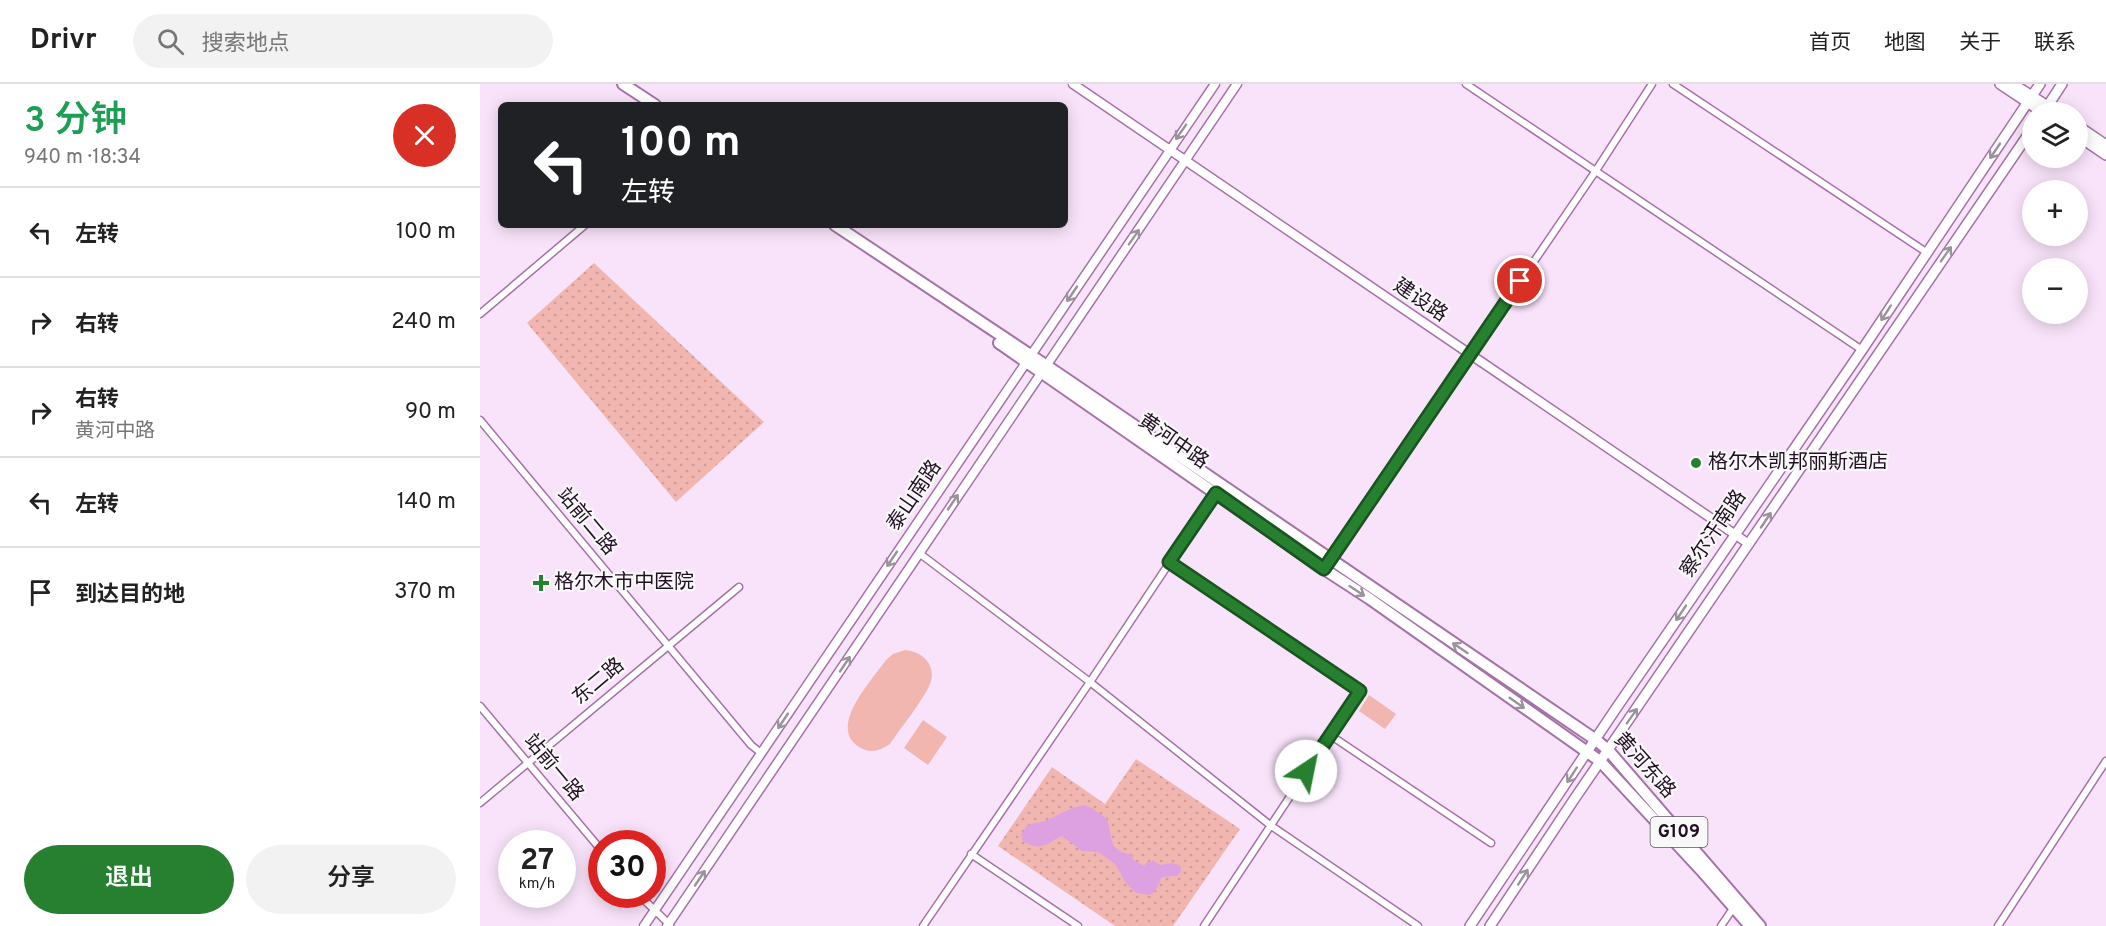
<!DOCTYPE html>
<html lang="zh">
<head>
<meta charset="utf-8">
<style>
	:root { --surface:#fff; --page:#f2f2f2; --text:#222; --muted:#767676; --line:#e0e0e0; --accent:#26802f }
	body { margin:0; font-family:Overpass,"Noto Sans SC",sans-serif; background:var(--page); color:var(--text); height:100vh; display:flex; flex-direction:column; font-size:22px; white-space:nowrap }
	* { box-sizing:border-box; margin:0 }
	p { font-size:20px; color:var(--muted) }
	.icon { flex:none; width:33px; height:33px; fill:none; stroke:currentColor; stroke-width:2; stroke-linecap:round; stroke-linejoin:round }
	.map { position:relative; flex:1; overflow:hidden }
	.side { display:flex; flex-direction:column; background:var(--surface); width:480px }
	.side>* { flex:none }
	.banner { position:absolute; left:18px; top:18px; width:570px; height:126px; border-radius:9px; box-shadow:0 3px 15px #0003; background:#202124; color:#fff; overflow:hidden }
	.buttons { position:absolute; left:1542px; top:18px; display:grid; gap:12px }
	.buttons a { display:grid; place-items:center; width:66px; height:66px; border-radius:50%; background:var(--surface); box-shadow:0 3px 15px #0003; font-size:30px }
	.speed { position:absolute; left:18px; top:746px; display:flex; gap:12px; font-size:30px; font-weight:700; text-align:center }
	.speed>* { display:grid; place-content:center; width:78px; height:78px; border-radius:50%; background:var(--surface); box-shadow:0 3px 15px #0003; line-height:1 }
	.speed small { font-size:15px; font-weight:400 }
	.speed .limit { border:9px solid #d22; background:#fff; color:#111 }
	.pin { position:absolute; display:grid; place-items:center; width:51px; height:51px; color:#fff; margin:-26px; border:3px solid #fff; border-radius:50%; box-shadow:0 2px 6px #0007 }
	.me { position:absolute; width:66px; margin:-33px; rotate:34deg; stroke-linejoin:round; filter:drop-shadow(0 0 4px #0008) }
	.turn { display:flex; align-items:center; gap:21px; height:126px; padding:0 24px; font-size:27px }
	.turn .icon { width:78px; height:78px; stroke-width:2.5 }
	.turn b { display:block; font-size:42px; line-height:51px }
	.round { display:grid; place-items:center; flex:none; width:63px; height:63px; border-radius:32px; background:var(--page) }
	.headline { display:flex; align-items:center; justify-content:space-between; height:102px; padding:0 24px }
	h1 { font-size:36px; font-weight:600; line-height:45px; color:#1e9e55 }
	.action { display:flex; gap:12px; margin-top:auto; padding:12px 24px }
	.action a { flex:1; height:69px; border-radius:36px; background:var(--accent); color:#fff; font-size:24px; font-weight:600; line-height:69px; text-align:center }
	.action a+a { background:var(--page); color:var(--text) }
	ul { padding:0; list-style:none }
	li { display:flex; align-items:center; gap:18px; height:90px; padding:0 24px; border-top:2px solid var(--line) }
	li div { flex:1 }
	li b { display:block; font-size:22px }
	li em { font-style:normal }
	header { display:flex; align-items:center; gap:36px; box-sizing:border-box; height:84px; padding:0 30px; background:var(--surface); border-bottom:2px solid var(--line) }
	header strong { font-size:28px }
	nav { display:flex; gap:33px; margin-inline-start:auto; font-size:21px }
	.search { width:420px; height:54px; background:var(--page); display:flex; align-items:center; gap:15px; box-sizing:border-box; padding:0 21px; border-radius:33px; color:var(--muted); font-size:22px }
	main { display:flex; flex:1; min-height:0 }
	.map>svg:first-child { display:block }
	.green { fill:url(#green-dots) }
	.pitch { fill:#f2b6b1 }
	.water { fill:#dda1e1 }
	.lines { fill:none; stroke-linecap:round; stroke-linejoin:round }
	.minor-casing { stroke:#a472a8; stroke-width:9 }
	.tertiary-casing { stroke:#a472a8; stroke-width:11 }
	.secondary-casing { stroke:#a472a8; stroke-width:12 }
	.trunk-casing { stroke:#a472a8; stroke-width:14 }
	.minor { stroke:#fff; stroke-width:6 }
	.tertiary { stroke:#fff; stroke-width:8 }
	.secondary { stroke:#fff; stroke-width:9 }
	.trunk { stroke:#fff; stroke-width:10 }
	.oneway { stroke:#9b939c }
	.route-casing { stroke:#19531f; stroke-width:15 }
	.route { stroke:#26802f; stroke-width:10 }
	.poi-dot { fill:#26802f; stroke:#f8f8f8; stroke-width:2 }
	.labels { text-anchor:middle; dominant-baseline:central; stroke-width:4.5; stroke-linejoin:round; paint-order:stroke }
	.shield { fill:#f8f8f8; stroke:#625463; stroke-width:1.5 }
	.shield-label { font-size:18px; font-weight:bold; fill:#210e23 }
	.street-label { font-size:20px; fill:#210e23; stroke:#f8f8f8 }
	.poi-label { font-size:20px; fill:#210e23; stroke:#f8f8f8; text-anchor:start }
</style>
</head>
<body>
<header>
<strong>Drivr</strong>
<div class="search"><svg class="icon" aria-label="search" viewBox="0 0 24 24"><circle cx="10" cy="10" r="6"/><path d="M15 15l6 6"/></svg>搜索地点</div>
<nav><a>首页</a><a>地图</a><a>关于</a><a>联系</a></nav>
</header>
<main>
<section class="side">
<div class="headline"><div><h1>3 分钟</h1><p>940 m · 18:34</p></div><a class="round" style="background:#d93025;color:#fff"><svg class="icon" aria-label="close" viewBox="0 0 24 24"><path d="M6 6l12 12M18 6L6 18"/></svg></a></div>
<ul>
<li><svg class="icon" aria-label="left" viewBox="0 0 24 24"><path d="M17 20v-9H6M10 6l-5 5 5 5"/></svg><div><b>左转</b></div><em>100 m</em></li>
<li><svg class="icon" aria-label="right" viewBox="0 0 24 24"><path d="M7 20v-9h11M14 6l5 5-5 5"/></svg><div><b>右转</b></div><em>240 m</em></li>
<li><svg class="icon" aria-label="right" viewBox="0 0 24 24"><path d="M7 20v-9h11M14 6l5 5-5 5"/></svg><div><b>右转</b><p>黄河中路</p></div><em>90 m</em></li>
<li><svg class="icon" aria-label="left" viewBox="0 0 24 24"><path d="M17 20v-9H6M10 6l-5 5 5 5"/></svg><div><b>左转</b></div><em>140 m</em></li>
<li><svg class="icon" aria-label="arrive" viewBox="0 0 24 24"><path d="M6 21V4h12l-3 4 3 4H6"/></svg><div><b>到达目的地</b></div><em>370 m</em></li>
</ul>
<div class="action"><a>退出</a><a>分享</a></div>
</section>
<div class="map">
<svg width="1626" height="842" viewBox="0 0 1626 842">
	<defs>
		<pattern id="green-dots" width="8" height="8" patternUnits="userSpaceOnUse" patternTransform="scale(1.5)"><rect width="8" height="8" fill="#f2b6b1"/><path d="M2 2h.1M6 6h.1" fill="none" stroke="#cf9b98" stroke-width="1.8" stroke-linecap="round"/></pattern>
	</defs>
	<rect width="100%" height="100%" fill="#f9e3fa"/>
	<path class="green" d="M114,179l170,159 -88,80 -149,-179z
		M656,675l104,70 -67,97h-58l-117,-80 54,-79 53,37z"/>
	<path class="pitch" d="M425,566c16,1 31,14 26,31 -4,15 -32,49 -41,63 -10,7 -20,10 -31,3 -32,-20 13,-67 27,-87l7,-6z
		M889,611l27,19 -11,15 -26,-18z
		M443,636l24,17 -19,28 -24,-17z"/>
	<path class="water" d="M604,721l8,3 15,11c7,22 0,32 27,36l-2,4 12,7 3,-4 3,1 3,-3 7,5c8,-1 12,-4 20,1l1,6 -4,4 -15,1 -7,14 -5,4 -14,-2 -10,-10 -11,-19 -17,-12 -16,-1 -20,-15c-16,7 -20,17 -39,5l-2,-6 6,-10 18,-4 27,-13z"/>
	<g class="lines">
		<defs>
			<path id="minor" d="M986,0l396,266
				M1193,0l253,168
				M0,230l105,-89
				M0,336l271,325 10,8
				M439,469l171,129 180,143 148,101
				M689,478l191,129 -156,235
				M844,485l271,-397 57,-88
				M0,622l122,145
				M850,651l161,108
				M0,719l259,-216
				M491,770l107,72
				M158,810l32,31
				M443,842l167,-244 126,-189
				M1241,842l13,-19
				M1518,842l108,-165"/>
			<path id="tertiary" d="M593,0l676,460
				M164,842l571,-842
				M187,842l570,-842"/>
			<path id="secondary" d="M1520,0l42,28
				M1533,0l44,28
				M1565,26l17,-26
				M1598,42l28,19
				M1598,52l28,19
				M990,842l145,-216 247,-360 178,-266
				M1010,842l83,-125 459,-672"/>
			<path id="trunk" d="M143,0l32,21
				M355,141l221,147 540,368 12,10 152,176
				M519,259l325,226 46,30 230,162 101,109 49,56"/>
		</defs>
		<use href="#minor" class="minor-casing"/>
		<use href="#tertiary" class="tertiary-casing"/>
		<use href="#secondary" class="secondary-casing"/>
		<use href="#trunk" class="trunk-casing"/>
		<use href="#minor" class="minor"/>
		<use href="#tertiary" class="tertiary"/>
		<use href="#secondary" class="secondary"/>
		<use href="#trunk" class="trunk"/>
	</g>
	<defs><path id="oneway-shaft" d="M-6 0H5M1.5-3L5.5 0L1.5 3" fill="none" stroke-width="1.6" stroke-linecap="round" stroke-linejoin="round" transform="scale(1.5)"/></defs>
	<g class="oneway">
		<use href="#oneway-shaft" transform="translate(701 48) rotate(125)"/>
		<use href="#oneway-shaft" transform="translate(1515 67) rotate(124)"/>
		<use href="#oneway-shaft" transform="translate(654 153) rotate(-55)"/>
		<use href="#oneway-shaft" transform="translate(1466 170) rotate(-55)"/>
		<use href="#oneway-shaft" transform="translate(592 210) rotate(124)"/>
		<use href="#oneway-shaft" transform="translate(1406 229) rotate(123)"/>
		<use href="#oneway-shaft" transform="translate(473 418) rotate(-56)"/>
		<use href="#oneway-shaft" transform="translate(1286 436) rotate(-56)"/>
		<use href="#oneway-shaft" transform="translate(412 475) rotate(124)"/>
		<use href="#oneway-shaft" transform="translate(877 507) rotate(33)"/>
		<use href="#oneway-shaft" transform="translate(1201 529) rotate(124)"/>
		<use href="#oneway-shaft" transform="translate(980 564) rotate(-146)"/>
		<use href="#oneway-shaft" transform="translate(365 580) rotate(-56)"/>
		<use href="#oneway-shaft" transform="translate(1037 619) rotate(35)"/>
		<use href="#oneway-shaft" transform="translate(1152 632) rotate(-55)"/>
		<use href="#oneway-shaft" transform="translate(303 637) rotate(124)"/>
		<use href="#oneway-shaft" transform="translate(1092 691) rotate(123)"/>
		<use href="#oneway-shaft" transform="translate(1043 793) rotate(-57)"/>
		<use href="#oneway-shaft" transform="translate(220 794) rotate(-56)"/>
	</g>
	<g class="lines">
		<defs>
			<path id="route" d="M826,687l54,-80 -191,-129 47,-69 108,76 196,-288"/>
		</defs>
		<use href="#route" class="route-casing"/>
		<use href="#route" class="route"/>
	</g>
	<g class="poi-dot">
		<circle cx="1216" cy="379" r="6"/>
		<path d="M58 490h6v6h6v6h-6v6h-6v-6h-6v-6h6z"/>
	</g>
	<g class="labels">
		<rect class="shield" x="1170.5" y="733" width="57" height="30" rx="4.5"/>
		<g class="shield-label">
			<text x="1199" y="748">G109</text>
		</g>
		<g class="street-label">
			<text transform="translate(940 217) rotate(34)">建设路</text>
			<text transform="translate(693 358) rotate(35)">黄河中路</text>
			<text transform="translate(435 412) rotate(-56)">泰山南路</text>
			<text transform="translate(106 438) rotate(50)">站前二路</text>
			<text transform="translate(1234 450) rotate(-56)">察尔汗南路</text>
			<text transform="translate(119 598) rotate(-40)">东二路</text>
			<text transform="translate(1164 682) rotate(48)">黄河东路</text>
			<text transform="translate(73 684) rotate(50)">站前一路</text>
		</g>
		<g class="poi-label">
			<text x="1228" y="379">格尔木凯邦丽斯酒店</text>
			<text x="74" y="499">格尔木市中医院</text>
		</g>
	</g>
</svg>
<div class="buttons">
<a><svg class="icon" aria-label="layers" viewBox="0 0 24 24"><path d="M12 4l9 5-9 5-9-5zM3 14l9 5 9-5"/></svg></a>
<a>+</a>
<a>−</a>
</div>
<div class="speed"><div>27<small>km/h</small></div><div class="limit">30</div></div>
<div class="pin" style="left:1040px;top:197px;background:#d93025"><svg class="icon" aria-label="arrive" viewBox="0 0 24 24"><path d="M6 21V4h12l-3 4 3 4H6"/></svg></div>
<svg class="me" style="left:826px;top:687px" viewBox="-20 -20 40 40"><circle r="19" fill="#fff"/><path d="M0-13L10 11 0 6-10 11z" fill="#26802f"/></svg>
<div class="banner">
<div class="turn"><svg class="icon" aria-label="left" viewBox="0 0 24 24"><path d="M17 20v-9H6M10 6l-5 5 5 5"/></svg><div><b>100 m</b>左转</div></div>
</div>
</div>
</main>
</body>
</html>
